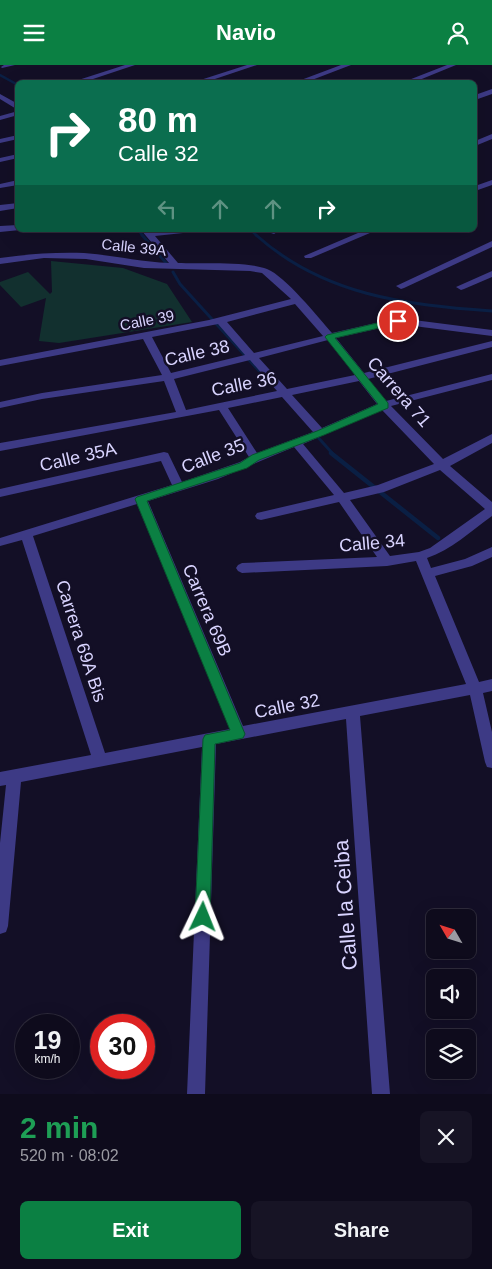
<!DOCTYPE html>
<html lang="en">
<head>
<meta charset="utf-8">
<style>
	:root { --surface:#0e0b1c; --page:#171425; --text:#f1f3f6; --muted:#9b9ba3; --line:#2e2b3b; --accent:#0b8043 }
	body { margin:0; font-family:Arial,sans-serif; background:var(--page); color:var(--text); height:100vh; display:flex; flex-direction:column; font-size:19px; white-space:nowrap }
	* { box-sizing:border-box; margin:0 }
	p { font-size:16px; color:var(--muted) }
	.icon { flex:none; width:28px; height:28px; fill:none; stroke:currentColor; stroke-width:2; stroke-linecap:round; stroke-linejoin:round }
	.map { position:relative; height:1029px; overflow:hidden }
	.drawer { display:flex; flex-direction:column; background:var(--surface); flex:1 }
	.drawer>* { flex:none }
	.guide { position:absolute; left:15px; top:15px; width:462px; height:152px; border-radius:8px; box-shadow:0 5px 20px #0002,0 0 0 1px var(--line); background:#0b6e4f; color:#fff; overflow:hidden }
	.needle { width:32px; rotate:309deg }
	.controls { position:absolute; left:426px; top:844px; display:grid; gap:10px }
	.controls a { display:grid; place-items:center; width:50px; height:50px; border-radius:8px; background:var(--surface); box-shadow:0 5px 20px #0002,0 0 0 1px var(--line); font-size:25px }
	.speed { position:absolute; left:15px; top:949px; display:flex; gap:10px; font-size:25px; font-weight:700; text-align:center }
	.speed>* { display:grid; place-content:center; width:65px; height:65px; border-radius:50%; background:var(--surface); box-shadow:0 5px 20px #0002,0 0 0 1px var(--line); line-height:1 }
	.speed small { font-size:12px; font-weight:400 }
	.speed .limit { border:8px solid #d22; background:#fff; color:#111 }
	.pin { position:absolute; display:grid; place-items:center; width:42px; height:42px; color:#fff; margin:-21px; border:2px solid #fff; border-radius:50%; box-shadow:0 1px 5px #0007 }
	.me { position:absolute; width:55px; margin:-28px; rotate:2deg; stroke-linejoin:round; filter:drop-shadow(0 0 4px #0008) }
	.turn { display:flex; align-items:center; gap:18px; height:105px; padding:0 20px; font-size:22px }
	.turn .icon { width:65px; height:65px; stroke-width:2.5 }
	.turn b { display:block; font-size:35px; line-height:42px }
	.lanes { display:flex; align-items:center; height:48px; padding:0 20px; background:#0003; justify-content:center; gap:25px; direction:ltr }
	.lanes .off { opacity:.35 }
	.round { display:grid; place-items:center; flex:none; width:52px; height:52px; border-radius:8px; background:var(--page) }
	.summary { display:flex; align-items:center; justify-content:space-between; height:85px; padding:0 20px }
	h1 { font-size:30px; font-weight:700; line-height:38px; color:#1e9e55 }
	.primary-button { display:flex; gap:10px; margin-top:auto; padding:10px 20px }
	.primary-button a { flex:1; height:58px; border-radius:8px; background:var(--accent); color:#fff; font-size:20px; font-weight:700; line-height:58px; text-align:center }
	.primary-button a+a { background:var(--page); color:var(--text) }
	header { display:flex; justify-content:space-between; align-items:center; height:65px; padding:0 20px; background:var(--accent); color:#fff; font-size:22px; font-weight:700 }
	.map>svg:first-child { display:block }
	.green { fill:#12302f }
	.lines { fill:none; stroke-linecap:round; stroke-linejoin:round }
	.stream-far2 { stroke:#0a1f44; stroke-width:2.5 }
	.stream-far1 { stroke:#0a1f44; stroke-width:3 }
	.stream { stroke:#0a1f44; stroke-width:4.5 }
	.minor { fill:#3d3a85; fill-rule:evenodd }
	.route { fill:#0b8043; stroke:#07532c }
	.labels { text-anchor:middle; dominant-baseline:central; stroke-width:5; stroke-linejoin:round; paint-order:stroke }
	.far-street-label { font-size:15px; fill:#d9d4ff; stroke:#130f26 }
	.street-label { font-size:18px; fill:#d9d4ff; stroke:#130f26 }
	.near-street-label { font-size:21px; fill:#d9d4ff; stroke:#130f26 }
</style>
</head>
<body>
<header><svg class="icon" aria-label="menu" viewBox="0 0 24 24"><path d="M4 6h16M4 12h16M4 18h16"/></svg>Navio<svg class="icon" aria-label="person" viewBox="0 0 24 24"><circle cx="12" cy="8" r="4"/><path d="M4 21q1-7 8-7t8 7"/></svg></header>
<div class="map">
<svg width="492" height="1029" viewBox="0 0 492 1029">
	<rect width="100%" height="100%" fill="#130f26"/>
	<path class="green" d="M51,196l72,7 44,16 25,38 -133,21 -20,-2 7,-43 -25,9 -21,-22v-3l28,-10 22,22 2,-2z"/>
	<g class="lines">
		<path class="stream-far2" d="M0,10l18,10
			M138,165l5,6
			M251,165l6,6"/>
		<path class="stream-far1" d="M142,170l25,29
			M256,170c67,60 149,70 236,76
			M173,207l7,12 82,90
			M315,369l18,20"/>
		<path class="stream" d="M331,388l107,85"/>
		<path class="minor" d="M4,0h11l-13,3 -1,-1z
			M125,0h10l-54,18h-12z
			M247,0h10l-54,18h-12z
			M341,0h10l-47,18h-11z
			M447,0h9l-44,18h-11z
			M492,24v5l-17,6v-5z
			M0,29l18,10v6l-18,-11z
			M18,46v4l-18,5v-4z
			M492,69v5l-17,7v-5z
			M18,70v4l-18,4v-4z
			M18,89v4l-18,4v-4z
			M18,115v5l-18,3v-4z
			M492,115v5l-17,6v-5z
			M18,138v5l-18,3v-6z
			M18,160v5h2l-20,2v-6z
			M141,165h46l-4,3 -28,3 23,27c24,1 68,-2 89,6 18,7 51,48 65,64l66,-15 94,12v6l-94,-12 -62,14 28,35 128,-32v6l-124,32 18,22 106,-27v6l-101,26 52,53 49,-25v9l-42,23 42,36v14c-21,15 -41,34 -65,42l4,10 34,-9 27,-12v10l-20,9 -37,10 44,106 13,-3v12l-9,2 9,39v36l-5,-1 -2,-5 -15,-67 -110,21 30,378h-18l-26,-375 -130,25 -11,350h-18l15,-347 -181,35 -13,144 -2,6 -6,2v-91l6,-58 -6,1v-14l91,-17 -69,-215 -22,6v-8l172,-53 -11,-24 -161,36v-8l164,-37 4,1 14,29 58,-20 9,-5 -30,-47 -219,41v-8l176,-31 -12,-31 -122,18 -42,9v-6l42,-9 120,-18 -19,-36 -143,27v-6l209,-40 82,-21 -29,-26 -12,-2 -106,-3 -58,-9 -42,-1 -44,6v-6c28,-4 56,-6 84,-5 29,2 56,9 85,10zM295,239l28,32 -69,17 -27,-31zM218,259l27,31 -74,18 -19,-36zM328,275l27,35 -68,14 -28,-31zM250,295l27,31 -91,19 -12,-31zM359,316l18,23 -55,24 -30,-33zM282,332l31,35 -56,21 -29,-45zM382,345l52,54 -56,21 -34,8 -41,-49zM294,382l40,48 -77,18 -2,3 2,3 4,1 78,-18 38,55 -135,6 -4,2 -2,3 2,3 4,2 145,-7 29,-5 50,123 -223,42 -95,-225 70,-22zM440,405l45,39 -55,39 -11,4 -29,4 -40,-56 34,-8zM137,439l93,225 -125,24 -72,-217z
			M270,165h10l-6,4 -3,-1z
			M365,165h12l-66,28h-6l-1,-2z
			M492,176v6l-88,41 -3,1 -5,-3z
			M492,206v6l-28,12 -3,1 -5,-3z"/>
	</g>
	<path class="route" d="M398,253l4,3 -1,2 -66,15 53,65v5l-64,27 -65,25 -12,8 -100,33 98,233 -2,4 -28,6 -5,173 -2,5 -5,2 -5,-2 -3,-5 8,-178 2,-4 25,-5 -95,-231 2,-2 103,-34 12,-8 65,-24 61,-27 -53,-67 2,-2z"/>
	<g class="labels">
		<g class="far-street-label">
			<text transform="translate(134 182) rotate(6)">Calle 39A</text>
			<text transform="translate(147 255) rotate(-11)">Calle 39</text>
		</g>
		<g class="street-label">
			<text transform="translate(197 288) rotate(-13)">Calle 38</text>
			<text transform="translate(244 319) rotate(-11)">Calle 36</text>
			<text transform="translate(399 327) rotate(49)">Carrera 71</text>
			<text transform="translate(213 391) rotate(-21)">Calle 35</text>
			<text transform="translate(78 392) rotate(-13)">Calle 35A</text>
			<text transform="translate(372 478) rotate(-5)">Calle 34</text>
			<text transform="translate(207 545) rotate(67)">Carrera 69B</text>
			<text transform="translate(81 576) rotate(72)">Carrera 69A Bis</text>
			<text transform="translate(287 641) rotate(-11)">Calle 32</text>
		</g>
		<g class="near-street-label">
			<text transform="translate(345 840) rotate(-94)">Calle la Ceiba</text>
		</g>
	</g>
</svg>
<div class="controls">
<a><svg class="needle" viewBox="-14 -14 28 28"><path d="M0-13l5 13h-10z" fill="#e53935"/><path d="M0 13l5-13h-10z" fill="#9b9ba3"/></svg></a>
<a><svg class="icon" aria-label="sound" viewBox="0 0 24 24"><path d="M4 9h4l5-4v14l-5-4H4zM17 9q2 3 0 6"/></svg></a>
<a><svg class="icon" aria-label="layers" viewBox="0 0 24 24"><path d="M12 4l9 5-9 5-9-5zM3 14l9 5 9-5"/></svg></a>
</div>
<div class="speed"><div>19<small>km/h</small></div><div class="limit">30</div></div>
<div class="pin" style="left:398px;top:256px;background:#d93025"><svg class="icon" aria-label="arrive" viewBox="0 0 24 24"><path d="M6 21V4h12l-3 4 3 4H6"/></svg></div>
<svg class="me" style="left:203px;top:852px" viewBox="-20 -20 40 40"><path d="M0-17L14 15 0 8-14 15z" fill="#0b8043" stroke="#fff" stroke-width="4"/></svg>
<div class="guide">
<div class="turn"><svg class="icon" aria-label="right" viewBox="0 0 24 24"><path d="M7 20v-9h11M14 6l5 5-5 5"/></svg><div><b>80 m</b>Calle 32</div></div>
<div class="lanes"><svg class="icon off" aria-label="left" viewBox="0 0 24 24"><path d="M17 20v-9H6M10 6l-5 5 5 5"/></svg><svg class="icon off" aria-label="ahead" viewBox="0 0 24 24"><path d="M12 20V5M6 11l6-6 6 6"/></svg><svg class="icon off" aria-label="ahead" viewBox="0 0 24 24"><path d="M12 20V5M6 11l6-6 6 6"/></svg><svg class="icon" aria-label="right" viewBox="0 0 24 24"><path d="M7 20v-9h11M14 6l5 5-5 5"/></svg></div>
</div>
</div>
<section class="drawer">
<div class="summary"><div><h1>2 min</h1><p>520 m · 08:02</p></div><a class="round"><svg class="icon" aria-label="close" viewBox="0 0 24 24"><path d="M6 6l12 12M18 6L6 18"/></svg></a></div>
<div class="primary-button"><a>Exit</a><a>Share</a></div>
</section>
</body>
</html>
